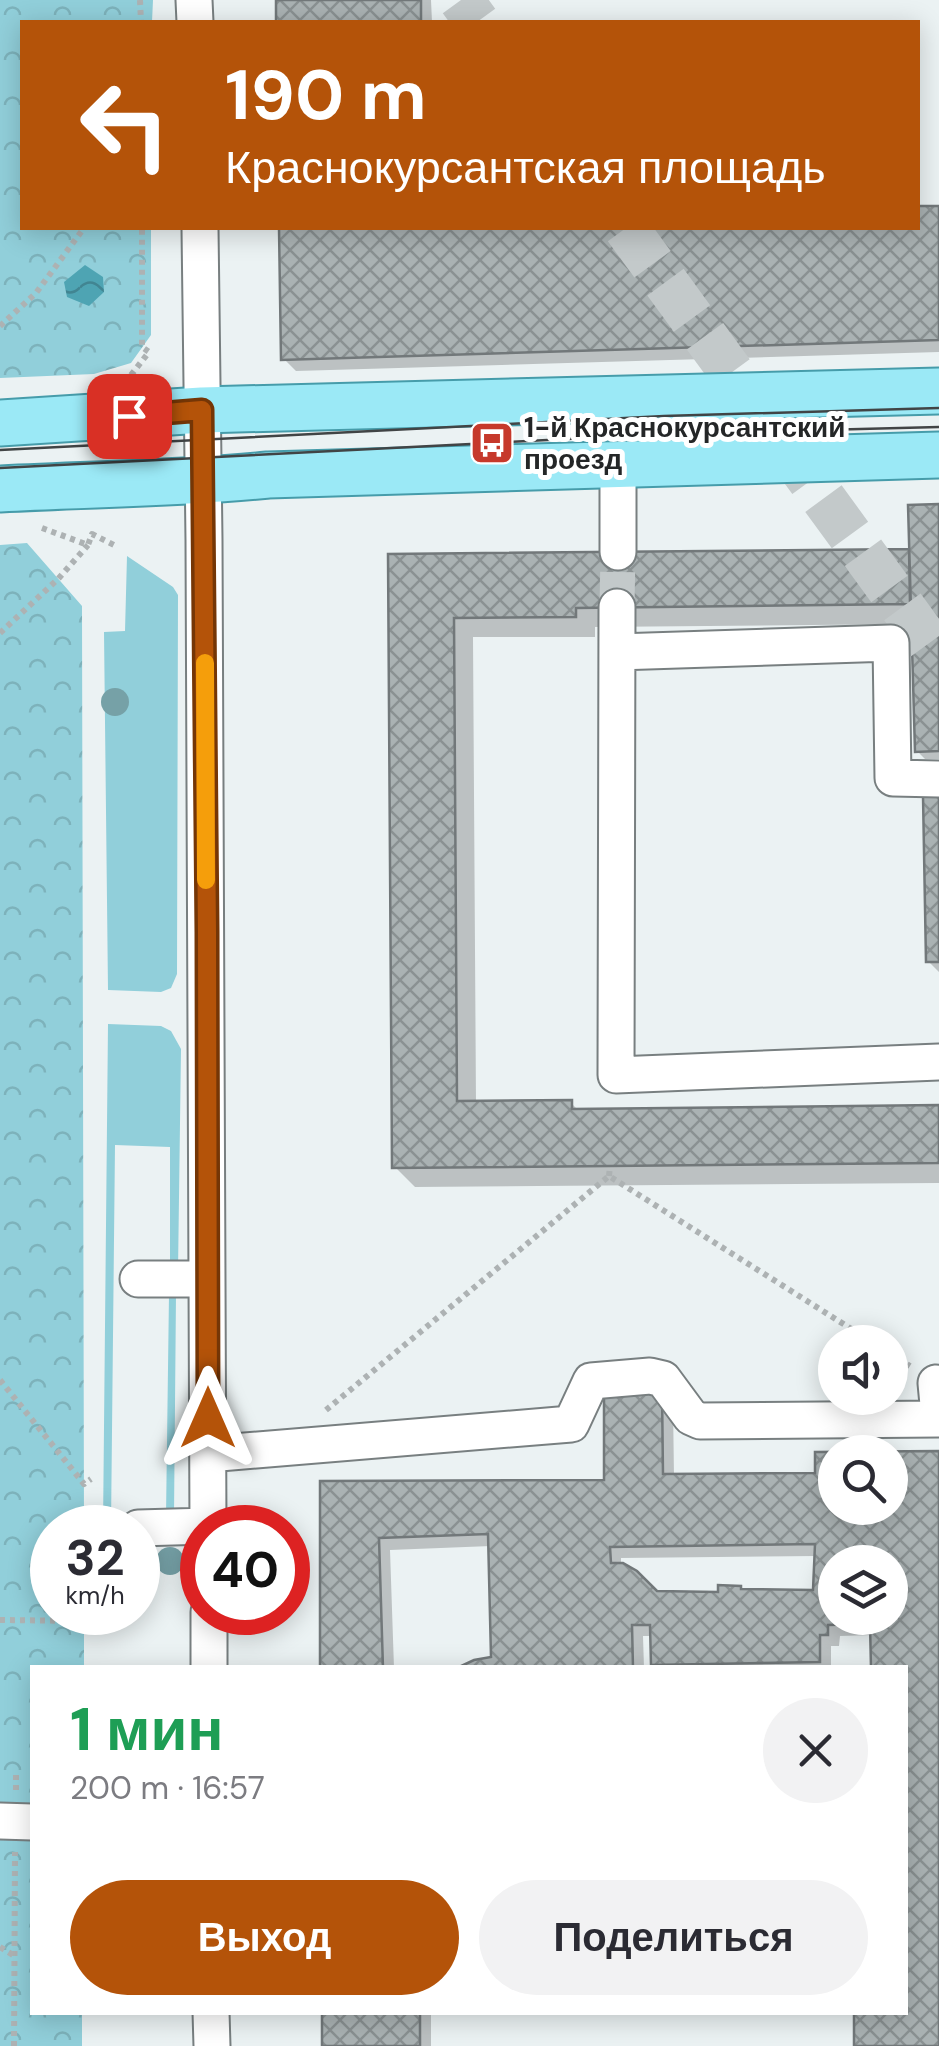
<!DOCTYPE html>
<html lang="ru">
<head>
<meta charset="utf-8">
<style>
	:root { --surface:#fff; --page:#f2f2f3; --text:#2b2b33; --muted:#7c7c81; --accent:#b45309 }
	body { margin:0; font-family:"DM Sans",sans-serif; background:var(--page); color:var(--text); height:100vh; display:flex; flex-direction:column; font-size:38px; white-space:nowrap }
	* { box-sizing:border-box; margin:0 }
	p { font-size:32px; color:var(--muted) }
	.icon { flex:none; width:55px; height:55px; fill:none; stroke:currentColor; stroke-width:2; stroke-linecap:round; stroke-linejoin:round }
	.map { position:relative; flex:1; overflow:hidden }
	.panel { position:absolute; left:30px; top:1665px; width:878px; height:350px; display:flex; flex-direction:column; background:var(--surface); border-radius:0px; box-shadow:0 5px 25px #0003 }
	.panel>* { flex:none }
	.top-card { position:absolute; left:20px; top:20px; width:900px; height:210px; border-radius:0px; box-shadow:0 5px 25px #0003; background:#b45309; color:#fff; overflow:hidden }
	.controls { position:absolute; left:818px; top:1325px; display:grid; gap:20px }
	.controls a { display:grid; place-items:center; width:90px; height:90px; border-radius:50%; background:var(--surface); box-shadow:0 5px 25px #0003; font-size:50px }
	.speed { position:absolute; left:30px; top:1505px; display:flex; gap:20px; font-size:50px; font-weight:700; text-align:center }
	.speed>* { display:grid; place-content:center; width:130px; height:130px; border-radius:50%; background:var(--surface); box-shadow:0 5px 25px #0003; line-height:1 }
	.speed small { font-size:25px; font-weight:400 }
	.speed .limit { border:15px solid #d22; background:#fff; color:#111 }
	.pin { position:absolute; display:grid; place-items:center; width:85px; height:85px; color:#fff; margin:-42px; border-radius:20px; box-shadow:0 5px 15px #0006 }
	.me { position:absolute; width:110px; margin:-55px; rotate:0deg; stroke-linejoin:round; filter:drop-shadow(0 0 8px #0008) }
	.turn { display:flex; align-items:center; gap:35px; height:210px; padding:0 40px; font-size:45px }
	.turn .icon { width:130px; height:130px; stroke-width:2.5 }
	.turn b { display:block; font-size:70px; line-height:85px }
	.round { display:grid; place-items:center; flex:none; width:105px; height:105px; border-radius:52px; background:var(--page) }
	.headline { display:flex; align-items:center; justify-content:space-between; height:170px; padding:0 40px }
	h1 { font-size:60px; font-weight:800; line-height:75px; color:#1e9e55 }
	.primary-button { display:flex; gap:20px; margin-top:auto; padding:20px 40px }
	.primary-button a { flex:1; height:115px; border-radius:60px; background:var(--accent); color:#fff; font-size:40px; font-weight:800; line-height:115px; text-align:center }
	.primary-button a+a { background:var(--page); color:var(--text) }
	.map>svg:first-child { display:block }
	.green { fill:#91cfda }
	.park { fill:url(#park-crowns) }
	.water { fill:url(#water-waves) }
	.shadow { fill:#0003; fill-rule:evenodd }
	.building { fill:url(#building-cross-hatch); stroke:#72787a; stroke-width:2.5; fill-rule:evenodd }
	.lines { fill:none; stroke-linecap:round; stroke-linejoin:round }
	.minor-tunnel { stroke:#c3c9ca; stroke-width:35; stroke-dasharray:35 18; stroke-linecap:butt }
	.major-tunnel { stroke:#c3c9ca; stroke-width:45; stroke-dasharray:45 22; stroke-linecap:butt }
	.minor-casing { stroke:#787f80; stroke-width:39 }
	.major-casing { stroke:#469caa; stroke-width:49 }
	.path { stroke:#adb2b3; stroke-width:6; stroke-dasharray:5 5; stroke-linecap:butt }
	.minor { stroke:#fff; stroke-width:35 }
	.major { stroke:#9be9f6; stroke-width:45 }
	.tram { stroke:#414445; stroke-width:2.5 }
	.tree { fill:#76a1a7 }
	.route-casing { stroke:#753606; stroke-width:25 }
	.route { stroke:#b45309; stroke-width:18 }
	.slow { stroke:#f59e0b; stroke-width:18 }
	.labels { text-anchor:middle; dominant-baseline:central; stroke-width:10; stroke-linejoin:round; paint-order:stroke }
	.poi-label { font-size:28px; font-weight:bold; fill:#242627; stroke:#fff; text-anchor:start }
</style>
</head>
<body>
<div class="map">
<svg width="939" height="2046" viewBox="0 0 939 2046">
	<defs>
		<pattern id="park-crowns" width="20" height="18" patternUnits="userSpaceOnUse" patternTransform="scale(2.5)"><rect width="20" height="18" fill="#91cfda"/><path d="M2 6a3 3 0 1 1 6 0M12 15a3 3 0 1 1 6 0" fill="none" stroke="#7db2bb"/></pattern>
		<pattern id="water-waves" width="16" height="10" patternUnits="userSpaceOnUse" patternTransform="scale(2.5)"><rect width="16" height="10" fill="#4ea4b3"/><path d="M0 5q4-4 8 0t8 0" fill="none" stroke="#418592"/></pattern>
		<pattern id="building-cross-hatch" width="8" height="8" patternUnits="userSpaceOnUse" patternTransform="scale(2.5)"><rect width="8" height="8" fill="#aab2b3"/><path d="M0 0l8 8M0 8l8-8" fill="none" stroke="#8a9192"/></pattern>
	</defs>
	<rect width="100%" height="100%" fill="#ebf2f3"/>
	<path class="green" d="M127,556l46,31 5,8 -1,379 -6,14 -10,4 -53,-2 -4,-358 21,-1z
		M108,1024l53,2 10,5 10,18 -3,222 -8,1v-125l-55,-2 -4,382 -8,1z
		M169,1294h7l-2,222h-8z"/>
	<path class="park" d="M0,0h153l-1,22h-130v206h129v107l-20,28 -37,11 -94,4z
		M27,543l55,63 2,921 -32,1v84l32,1v54l-52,1v344l50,1v33h-82v-1501z"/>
	<path class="water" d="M85,265l18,12 1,15 -15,14 -22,-9 -3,-15z"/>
	<path class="shadow" d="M278,0h153l1,22h-153z
		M918,208h21v144l-643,19 -12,-12 -2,-131h636z
		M939,507v252h-14l-8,-8 -3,-127 -319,3v10h-122l3,467 95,-1 8,8 360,-3v75l-524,4 -20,-20 -4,-611 517,-4 3,4z
		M939,798v174l-11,-11z
		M606,1392l67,12 1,73 144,-1 17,-22v54h55v-54l49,-1v593h-82l48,-34v-344l-32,-33 -33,1 -1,10h-8v22h-174l-4,-5v-27h-10l1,32h-182l31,-9 -2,-113 -101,4 4,118h-71l-1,-184 285,-2zM817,1556l-1,37 -160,1 -35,-29v-7zM835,1562h55v56h-55z
		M324,2012h107v34h-107z"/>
	<path class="building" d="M276,0h145v22h-145z
		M918,206h21v134l-658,20 -2,-132h639z
		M939,504v247l-24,1 -7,-247z
		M909,549l1,55 -334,4v9l-122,1 3,483 115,-1v9l367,-4v58l-547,5 -4,-614z
		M923,796h16v166h-13z
		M604,1390h58l1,84 152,-1v-21l124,-1v595h-85v-34h51v-344h-34l-1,-44 -42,1v10h-8v27l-169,3 -1,-40h-18l1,43h-176l17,-8 17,-3 -3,-123 -109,4 4,130h-63v-187l284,-1zM835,1452h55v56h-55zM815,1544l-2,46 -72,-1v-3l-23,-1v7l-61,-1 -20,-20 -14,-8h-12l-1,-16zM835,1562h55v56h-55z
		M322,2012h98v34h-98z"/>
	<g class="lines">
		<path class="minor-tunnel" d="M617,607l1,-55"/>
		<path class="major-tunnel" d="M461,0l16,22
			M626,228l313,429"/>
		<defs>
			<path id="minor" d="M194,0l1,22
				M200,228l4,312 4,988
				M618,552v-89
				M617,607l-1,468 323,-13
				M617,652l274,-9 2,135 46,1
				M138,1279h69
				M936,1383l3,32
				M208,1454l363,-30 20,-43 59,-5 13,3 28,38 9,4 239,-2
				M138,1528l70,-2
				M209,1612v56
				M0,1821l32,1
				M211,2012l1,34"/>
			<path id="major" d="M0,423l202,-13 737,-19
				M0,489c89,-5 179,-5 268,-14l671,-20"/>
		</defs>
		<use href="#minor" class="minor-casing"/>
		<use href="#major" class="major-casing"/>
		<path class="path" d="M140,0l1,22
			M0,326l36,-33 48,-65
			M131,375l18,-23 -7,-5v-119
			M42,528l46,17 4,-11 22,11
			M0,633l58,-54 30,-34
			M609,1176l1,-10
			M890,1354l20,12
			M0,1380l84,104 7,-5
			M326,1410l283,-234 263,166
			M0,1620l84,1 7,-6
			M16,1790v-16
			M0,1947l13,8
			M14,2046l1,-194"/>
		<use href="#minor" class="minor"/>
		<use href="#major" class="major"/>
		<path class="tram" d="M0,450l664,-34 275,-8
			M0,468l665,-34 274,-7"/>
	</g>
	<g class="tree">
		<circle cx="115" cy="702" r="14"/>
		<circle cx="170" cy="1561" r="14"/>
	</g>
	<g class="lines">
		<defs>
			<path id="route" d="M129,416l73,-6 5,522 1,486"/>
		</defs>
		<use href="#route" class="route-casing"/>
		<use href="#route" class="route"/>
		<path class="slow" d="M205,663l1,217"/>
	</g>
	<defs>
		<symbol id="bus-square" viewBox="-11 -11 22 22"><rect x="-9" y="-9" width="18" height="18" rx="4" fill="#c6392b" stroke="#fff"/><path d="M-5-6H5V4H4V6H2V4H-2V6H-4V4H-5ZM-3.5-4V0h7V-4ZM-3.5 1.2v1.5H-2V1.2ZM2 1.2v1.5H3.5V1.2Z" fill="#fff"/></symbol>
	</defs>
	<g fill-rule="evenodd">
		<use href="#bus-square" x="467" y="418" width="50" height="50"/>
	</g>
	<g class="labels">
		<g class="poi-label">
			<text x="524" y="427">1-й Краснокурсантский<tspan x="524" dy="32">проезд</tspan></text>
		</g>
	</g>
</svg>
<div class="controls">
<a><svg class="icon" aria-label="sound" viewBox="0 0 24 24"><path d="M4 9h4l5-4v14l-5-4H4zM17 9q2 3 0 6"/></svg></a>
<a><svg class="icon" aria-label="search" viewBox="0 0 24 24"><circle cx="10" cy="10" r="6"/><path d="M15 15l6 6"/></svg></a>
<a><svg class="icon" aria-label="layers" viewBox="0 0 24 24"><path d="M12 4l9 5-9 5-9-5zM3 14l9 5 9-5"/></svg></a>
</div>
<div class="speed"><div>32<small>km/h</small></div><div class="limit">40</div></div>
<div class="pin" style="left:129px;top:416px;background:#d93025"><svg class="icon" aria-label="arrive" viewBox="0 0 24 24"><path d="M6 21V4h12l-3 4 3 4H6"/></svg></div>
<svg class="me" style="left:208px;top:1418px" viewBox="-20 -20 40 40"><path d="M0-17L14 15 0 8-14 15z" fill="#b45309" stroke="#fff" stroke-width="4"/></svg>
<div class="top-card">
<div class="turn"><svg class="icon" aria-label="left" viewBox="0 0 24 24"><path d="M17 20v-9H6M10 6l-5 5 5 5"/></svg><div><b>190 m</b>Краснокурсантская площадь</div></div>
</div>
<section class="panel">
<div class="headline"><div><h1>1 мин</h1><p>200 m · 16:57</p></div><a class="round"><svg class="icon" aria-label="close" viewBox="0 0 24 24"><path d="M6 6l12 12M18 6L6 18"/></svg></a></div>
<div class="primary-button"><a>Выход</a><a>Поделиться</a></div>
</section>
</div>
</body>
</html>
